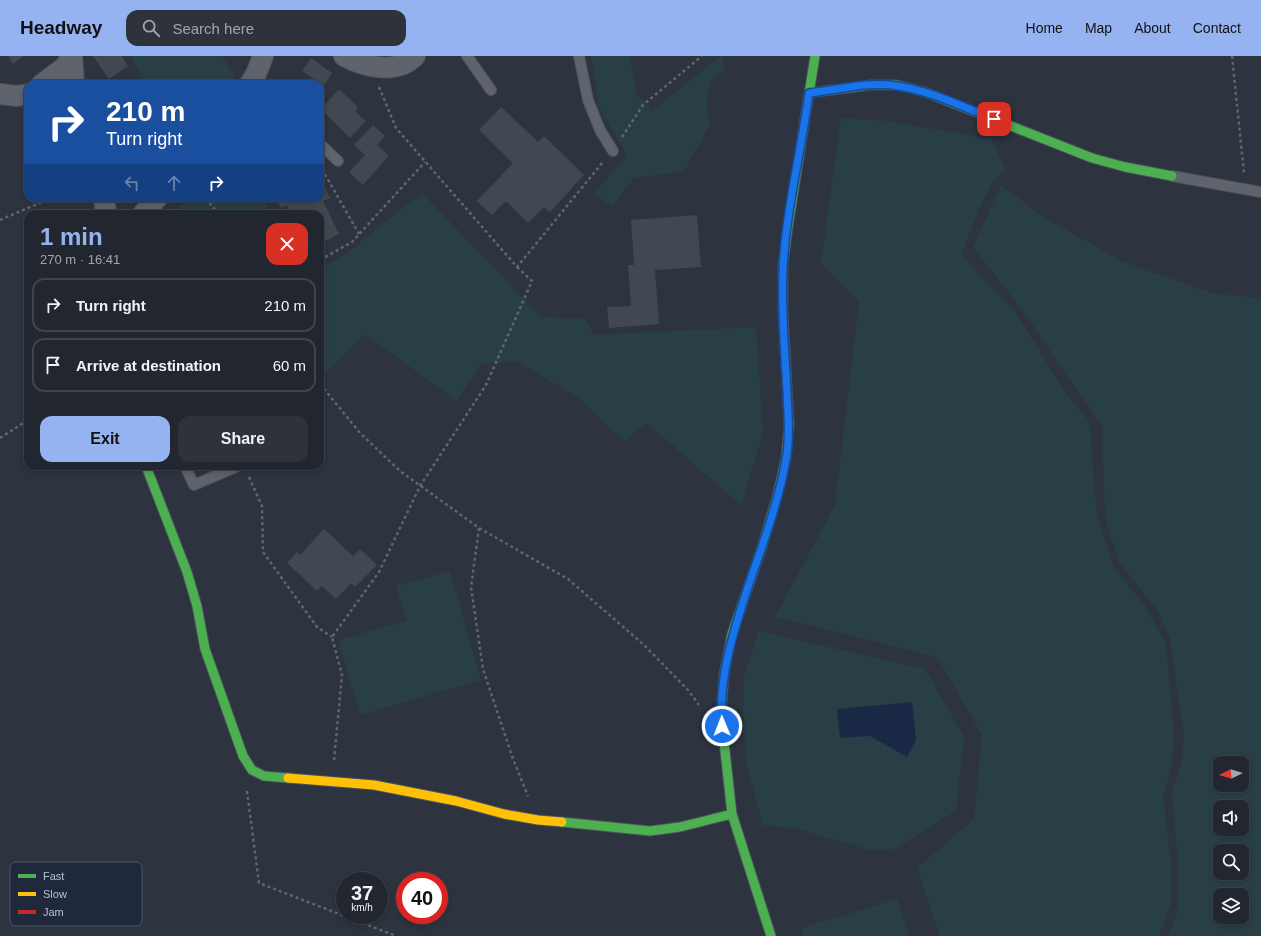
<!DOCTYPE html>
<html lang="en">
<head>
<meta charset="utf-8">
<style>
	:root { --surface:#22272f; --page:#2e333b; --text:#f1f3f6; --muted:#a2a5aa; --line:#3f444b; --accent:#95b2f1 }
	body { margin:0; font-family:Arial,sans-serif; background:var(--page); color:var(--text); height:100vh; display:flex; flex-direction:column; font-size:15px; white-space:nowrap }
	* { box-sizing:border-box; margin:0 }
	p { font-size:13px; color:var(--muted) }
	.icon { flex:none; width:22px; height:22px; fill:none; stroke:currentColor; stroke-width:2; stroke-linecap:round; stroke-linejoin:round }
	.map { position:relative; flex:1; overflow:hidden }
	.sheet { position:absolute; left:24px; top:154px; width:300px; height:260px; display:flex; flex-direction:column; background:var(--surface); border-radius:12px; box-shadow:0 2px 6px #0003,0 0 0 1px var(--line) }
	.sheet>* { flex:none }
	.hud { position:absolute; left:24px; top:24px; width:300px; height:122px; border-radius:12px; box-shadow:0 2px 6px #0003,0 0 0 1px var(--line); background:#1a4fa0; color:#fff; overflow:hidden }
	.needle { width:26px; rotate:265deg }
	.buttons { position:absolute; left:1213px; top:700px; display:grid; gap:8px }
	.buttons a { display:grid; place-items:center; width:36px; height:36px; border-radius:8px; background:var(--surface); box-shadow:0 2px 6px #0003,0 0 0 1px var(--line); font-size:20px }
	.speed { position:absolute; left:336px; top:816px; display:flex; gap:8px; font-size:20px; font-weight:700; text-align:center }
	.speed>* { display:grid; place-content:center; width:52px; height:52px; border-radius:50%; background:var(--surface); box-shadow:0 2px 6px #0003,0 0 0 1px var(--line); line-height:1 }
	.speed small { font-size:10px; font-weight:400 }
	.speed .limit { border:6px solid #d22; background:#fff; color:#111 }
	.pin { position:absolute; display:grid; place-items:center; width:34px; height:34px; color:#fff; margin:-17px; border-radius:8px; box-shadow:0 2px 6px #0006 }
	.me { position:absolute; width:44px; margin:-22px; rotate:359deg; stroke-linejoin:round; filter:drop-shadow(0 0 3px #0008) }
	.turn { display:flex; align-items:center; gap:14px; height:84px; padding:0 16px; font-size:18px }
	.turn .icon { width:52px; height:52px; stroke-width:2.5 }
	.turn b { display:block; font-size:28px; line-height:34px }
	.lanes { display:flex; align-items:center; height:38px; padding:0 16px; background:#0003; justify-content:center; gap:20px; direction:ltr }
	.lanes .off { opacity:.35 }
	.round { display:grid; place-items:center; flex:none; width:42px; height:42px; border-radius:12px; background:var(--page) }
	.headline { display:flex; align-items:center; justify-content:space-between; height:68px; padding:0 16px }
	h1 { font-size:24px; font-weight:600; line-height:30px; color:var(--accent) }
	.button { display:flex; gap:8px; margin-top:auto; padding:8px 16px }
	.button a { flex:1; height:46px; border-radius:12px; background:var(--accent); color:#111; font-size:16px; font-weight:600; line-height:46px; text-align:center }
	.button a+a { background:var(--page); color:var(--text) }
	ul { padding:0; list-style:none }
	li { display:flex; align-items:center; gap:12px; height:54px; margin:0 8px 6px; padding:0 8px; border:2px solid var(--line); border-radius:12px }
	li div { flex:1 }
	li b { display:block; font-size:15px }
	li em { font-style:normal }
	header { display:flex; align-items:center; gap:24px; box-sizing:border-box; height:56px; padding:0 20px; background:var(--accent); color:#111 }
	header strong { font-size:19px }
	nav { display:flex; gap:22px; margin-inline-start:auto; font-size:14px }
	.search { width:280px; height:36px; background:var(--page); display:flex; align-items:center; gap:10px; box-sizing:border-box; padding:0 14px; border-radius:12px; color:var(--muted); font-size:15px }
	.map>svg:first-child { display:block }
	.green { fill:#293f46; fill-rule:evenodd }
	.water { fill:#192945 }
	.building { fill:#424852 }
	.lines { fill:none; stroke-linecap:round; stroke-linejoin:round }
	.lane-casing { stroke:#4b515b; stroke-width:12 }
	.street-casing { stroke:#4b515b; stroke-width:22 }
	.fast-casing { stroke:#4b515b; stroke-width:11 }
	.slow-casing { stroke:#4b515b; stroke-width:11 }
	.jam-casing { stroke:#4b515b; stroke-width:11 }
	.path { stroke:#60666d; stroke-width:2.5; stroke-dasharray:3 3; stroke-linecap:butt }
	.lane { stroke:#5e636c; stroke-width:10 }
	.street { stroke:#5e636c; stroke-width:20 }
	.fast { stroke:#4caf50; stroke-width:9 }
	.slow { stroke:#ffc107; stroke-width:9 }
	.jam { stroke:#c62828; stroke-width:9 }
	.route-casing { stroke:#114b97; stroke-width:10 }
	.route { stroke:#1a73e8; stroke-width:7 }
	.key { fill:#1f293b; stroke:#4d5667; stroke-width:1 }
	.key-label { font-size:11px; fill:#b9c0ce }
</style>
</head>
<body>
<header>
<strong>Headway</strong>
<div class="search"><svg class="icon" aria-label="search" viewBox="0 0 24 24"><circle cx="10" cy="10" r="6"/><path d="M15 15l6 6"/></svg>Search here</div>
<nav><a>Home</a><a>Map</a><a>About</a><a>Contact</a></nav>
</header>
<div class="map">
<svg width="1261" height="880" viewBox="0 0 1261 880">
	<rect width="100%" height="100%" fill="#2d343f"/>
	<path class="green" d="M131,0h91l12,20 -4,8h-85z
		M591,0h38l8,39 15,16 69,-55h1l3,12 -14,13 -5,23 4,21 -26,46 -50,7 -22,28 -18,-12 33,-39 -28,-47z
		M841,62l46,3 104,18 15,31 -13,11 -12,24 -20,50 55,58 49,79 24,29 8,95 17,52 33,41 19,35 8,90 -2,30 -9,33 8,67v39l-12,33h-219l-23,-68 57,-49 8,-84 -45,-78 -162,-40 60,-112 24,-203 -38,-40z
		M1001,129l39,30 81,46 93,33 47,4v638h-93l9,-21 1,-51 -6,-73 9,-26 3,-28 -14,-99 -12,-27 -38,-48 -15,-45 -3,-93 -38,-53 -38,-57 -53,-68zM1220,707h22v22h-22zM1220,751h22v22h-22zM1220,795h22v22h-22zM1220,839h22v22h-22z
		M422,137l119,124 44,2 9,16 162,-8 7,106 -15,48 -6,25 -95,-83 -23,18 -45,-43 -62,-37 -37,3 -23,37 -92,-67 -43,43 -2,-3v-105l21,-11z
		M189,142h73l8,16h-95z
		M450,515l31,109 -121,35 -22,-75 68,-19 -10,-35z
		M759,575l166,38 39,68 -8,74 -62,38 -25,1 -71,-21 -35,-4 -16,-59 -4,-41 1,-48z
		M897,843l12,37h-105l-2,-8z"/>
	<path class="water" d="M912,646l4,38 -9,17 -37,-21 -30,2 -3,-29z"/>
	<path class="building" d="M8,0h16l-11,8z
		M93,0h29l6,10 -19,13z
		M311,2l21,15 -8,13 -22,-15z
		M339,33l19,18 -3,4 11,10 -16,17 -29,-29z
		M501,51l37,35 6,-6 40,39 -34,37 -6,-5 -16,16 -22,-22 -14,14 -15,-14 36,-38 -34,-33z
		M373,69l12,11 -8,9 12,11 -26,29 -14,-13 16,-17 -11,-10z
		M320,122l10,20 -7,3 16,33 -19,10v-30h-29l-4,-9 -6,3 -5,-10h44z
		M697,159l4,52 -46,3 4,54 -50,4 -2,-21 24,-1 -3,-41h6l-3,-45z
		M324,473l29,27 7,-7 17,16 -22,22 -4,-4 -15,16 -14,-13 -5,5 -30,-28 10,-11 3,3z"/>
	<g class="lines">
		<defs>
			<path id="lane" d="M467,0l24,34
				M579,0l9,44 12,30 13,21
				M320,88l18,17
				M1172,120l89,16
				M185,410l9,19 44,-19"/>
			<path id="street" d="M72,0l2,28
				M344,0c20,11 53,19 71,0
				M42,28l24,-18 5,-10
				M250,28l6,-10 7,-18
				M0,38l17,2 11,-2
				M104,142l2,16
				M143,158l14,-16"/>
			<path id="fast" d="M809,37l61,-8h27l28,7 167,66 33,9 47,9
				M783,209l5,-39 27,-170
				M146,410l41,106 10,34 8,43 38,107 9,14 12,6 24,2
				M562,766l88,9 30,-4 52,-13
				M771,880l-39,-122 -11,-99 3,-40 8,-41 31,-90 14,-47 9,-38 3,-35"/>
			<path id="slow" d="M288,722l86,7 82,16 48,13 34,6 24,2"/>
			<path id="jam" d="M783,209v47l6,112"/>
		</defs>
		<use href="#lane" class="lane-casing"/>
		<use href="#street" class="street-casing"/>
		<use href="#fast" class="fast-casing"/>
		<use href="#slow" class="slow-casing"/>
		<use href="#jam" class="jam-casing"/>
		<path class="path" d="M1232,0l12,117
			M379,31l17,41 121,139 86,-105
			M622,81l21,-32 59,-49
			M322,113l37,65
			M206,142l12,16
			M0,164l51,-22
			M320,204l32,-18 73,-80
			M320,328l40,49 40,38 79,57 89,51 76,66 44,45 11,15
			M0,382l28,-18
			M249,421l13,29 1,46 54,75 15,10
			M479,472l-8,59 12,82 30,90 15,37
			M334,704l8,-85 -10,-38 47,-65 41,-86 66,-101 46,-104 -15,-14
			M247,735l12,92 137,53"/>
		<use href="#lane" class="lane"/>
		<use href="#street" class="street"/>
		<use href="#fast" class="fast"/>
		<use href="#slow" class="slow"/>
		<use href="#jam" class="jam"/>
	</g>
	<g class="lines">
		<defs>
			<path id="route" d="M722,670c-4,-49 12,-96 27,-142 14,-40 29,-81 37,-124 4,-22 2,-45 1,-68 -2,-40 -6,-82 -4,-123 3,-59 18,-117 26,-176 29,-3 60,-12 89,-7 33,5 65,21 96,33"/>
		</defs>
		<use href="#route" class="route-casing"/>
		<use href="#route" class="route"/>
	</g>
	<rect x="10" y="806" width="132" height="64" rx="6" class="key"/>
	<rect x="18" y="818" width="18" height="4" fill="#4caf50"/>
	<rect x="18" y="836" width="18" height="4" fill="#ffc107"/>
	<rect x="18" y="854" width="18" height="4" fill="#c62828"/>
	<g class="key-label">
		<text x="43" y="824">Fast</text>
		<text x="43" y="842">Slow</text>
		<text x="43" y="860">Jam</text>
	</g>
</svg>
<div class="buttons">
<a><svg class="needle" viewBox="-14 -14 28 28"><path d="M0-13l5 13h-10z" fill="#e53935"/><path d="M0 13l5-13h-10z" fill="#a2a5aa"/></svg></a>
<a><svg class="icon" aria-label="sound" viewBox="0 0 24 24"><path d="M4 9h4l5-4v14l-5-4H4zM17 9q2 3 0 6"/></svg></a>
<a><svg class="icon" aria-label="search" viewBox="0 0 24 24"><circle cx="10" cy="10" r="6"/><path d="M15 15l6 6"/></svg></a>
<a><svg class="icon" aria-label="layers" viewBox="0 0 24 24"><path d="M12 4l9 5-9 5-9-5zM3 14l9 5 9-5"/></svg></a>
</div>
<div class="speed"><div>37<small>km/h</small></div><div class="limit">40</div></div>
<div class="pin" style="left:994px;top:63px;background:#d93025"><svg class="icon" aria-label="arrive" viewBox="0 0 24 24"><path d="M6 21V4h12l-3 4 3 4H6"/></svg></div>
<svg class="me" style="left:722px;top:670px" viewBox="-20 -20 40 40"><circle r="17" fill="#1a73e8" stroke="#fff" stroke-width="3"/><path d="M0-11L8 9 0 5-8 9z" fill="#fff"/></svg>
<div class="hud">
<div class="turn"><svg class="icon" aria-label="right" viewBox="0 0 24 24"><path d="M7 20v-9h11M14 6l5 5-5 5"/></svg><div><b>210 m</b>Turn right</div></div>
<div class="lanes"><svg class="icon off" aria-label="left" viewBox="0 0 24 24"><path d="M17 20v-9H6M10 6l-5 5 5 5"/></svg><svg class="icon off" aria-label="ahead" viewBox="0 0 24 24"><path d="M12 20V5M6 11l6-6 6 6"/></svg><svg class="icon" aria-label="right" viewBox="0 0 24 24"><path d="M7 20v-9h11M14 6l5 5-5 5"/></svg></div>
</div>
<section class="sheet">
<div class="headline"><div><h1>1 min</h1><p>270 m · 16:41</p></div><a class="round" style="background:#d93025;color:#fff"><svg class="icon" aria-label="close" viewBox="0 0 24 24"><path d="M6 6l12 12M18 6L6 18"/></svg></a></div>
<ul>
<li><svg class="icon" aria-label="right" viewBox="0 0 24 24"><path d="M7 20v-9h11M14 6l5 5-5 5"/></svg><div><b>Turn right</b></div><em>210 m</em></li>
<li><svg class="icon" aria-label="arrive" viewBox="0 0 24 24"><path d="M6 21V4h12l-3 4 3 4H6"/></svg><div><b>Arrive at destination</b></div><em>60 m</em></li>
</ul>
<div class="button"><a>Exit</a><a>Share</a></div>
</section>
</div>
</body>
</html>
